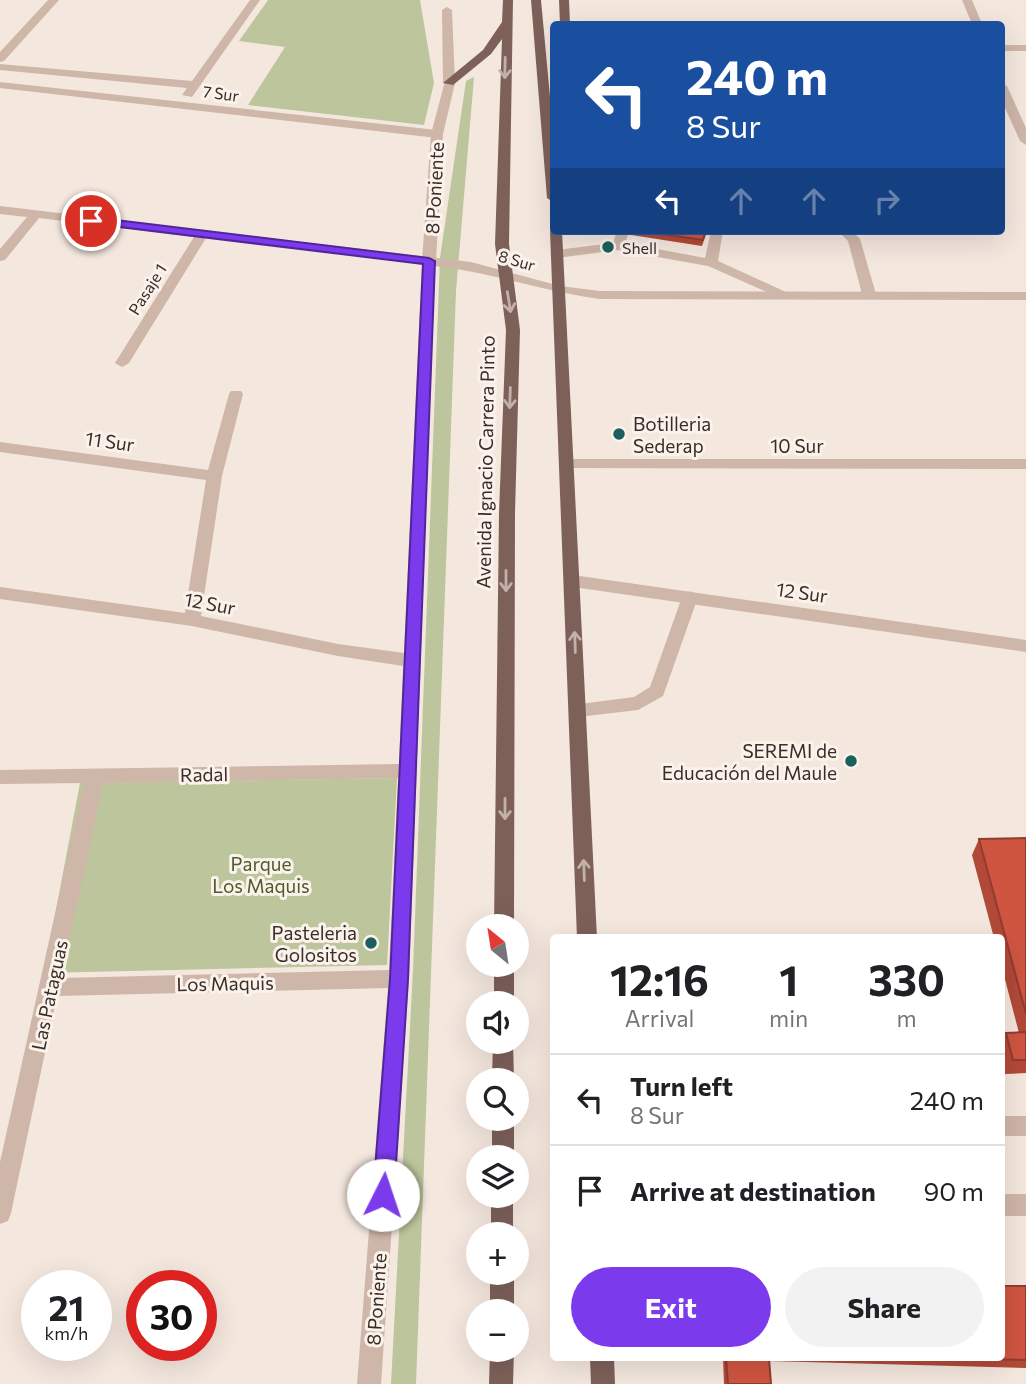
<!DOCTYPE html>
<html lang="en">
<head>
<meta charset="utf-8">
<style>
	:root { --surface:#fff; --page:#f2f2f2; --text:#202124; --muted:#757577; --line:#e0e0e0; --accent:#7c3aed }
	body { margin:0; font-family:Commissioner,sans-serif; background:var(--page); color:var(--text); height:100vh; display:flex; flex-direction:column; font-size:26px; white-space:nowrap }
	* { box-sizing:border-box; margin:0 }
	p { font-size:23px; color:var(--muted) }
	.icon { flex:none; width:38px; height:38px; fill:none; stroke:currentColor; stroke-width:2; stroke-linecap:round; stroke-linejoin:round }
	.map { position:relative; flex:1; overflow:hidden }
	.drawer { position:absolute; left:550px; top:934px; width:455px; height:427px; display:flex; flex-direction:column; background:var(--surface); border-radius:7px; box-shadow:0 7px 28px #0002 }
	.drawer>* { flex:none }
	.top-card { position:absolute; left:550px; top:21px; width:455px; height:214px; border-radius:7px; box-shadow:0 7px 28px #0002; background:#1a4fa0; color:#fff; overflow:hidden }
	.needle { width:46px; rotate:330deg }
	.buttons { position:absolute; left:466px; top:914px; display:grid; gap:14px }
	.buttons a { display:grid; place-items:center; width:63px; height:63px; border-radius:50%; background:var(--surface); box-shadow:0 7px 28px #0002; font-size:35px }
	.speed { position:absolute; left:21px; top:1270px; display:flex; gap:14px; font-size:35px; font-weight:700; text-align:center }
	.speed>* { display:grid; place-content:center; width:91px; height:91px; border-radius:50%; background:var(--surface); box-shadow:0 7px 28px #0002; line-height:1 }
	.speed small { font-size:18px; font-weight:400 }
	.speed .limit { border:10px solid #d22; background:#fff; color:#111 }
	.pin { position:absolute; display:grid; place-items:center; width:60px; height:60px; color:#fff; margin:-30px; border:4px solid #fff; border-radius:50%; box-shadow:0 2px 7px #0007 }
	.me { position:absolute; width:77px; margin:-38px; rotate:4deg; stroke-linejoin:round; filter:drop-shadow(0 0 5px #0008) }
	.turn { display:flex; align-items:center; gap:24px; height:147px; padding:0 21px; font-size:32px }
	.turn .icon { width:91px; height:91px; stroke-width:2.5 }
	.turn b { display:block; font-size:49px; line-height:60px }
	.lanes { display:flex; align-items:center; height:66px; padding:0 21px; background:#0003; justify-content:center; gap:35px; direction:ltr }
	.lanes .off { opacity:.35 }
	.eta { display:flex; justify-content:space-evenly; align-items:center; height:119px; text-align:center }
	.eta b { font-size:42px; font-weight:700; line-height:49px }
	.primary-button { display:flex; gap:14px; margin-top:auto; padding:14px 21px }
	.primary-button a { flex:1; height:80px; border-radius:42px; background:var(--accent); color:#fff; font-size:28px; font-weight:700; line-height:80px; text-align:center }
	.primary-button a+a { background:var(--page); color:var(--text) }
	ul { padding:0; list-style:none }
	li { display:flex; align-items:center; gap:21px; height:91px; padding:0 21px; border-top:2px solid var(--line) }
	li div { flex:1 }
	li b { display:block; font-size:26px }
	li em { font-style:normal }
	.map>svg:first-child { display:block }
	.green { fill:#bcc59c }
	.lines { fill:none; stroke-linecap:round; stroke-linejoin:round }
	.service { fill:#ceb6a8; fill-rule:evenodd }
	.minor { fill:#ceb6a8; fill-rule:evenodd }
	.tertiary { fill:#ceb6a8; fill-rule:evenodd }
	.primary { fill:#7d6159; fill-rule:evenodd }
	.wall { fill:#b24938 }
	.building { fill:#cf5541; stroke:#913c2e; stroke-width:2 }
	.oneway { stroke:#c2b1a9 }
	.route { fill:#7c3aed; stroke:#51269a; stroke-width:2 }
	.poi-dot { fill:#1b605d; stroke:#fbf2eb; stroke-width:2.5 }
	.labels { text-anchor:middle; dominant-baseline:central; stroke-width:6; stroke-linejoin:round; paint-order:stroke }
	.far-street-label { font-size:16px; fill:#3a2d29; stroke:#fbf2eb }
	.far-poi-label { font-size:16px; fill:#3a2d29; stroke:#fbf2eb; text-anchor:start }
	.street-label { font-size:19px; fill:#3a2d29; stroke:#fbf2eb }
	.poi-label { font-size:19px; fill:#3a2d29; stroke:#fbf2eb; text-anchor:end }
	.park-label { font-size:19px; fill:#4e5b2b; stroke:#fbf2eb }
</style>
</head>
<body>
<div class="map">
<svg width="1026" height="1384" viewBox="0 0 1026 1384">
	<rect width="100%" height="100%" fill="#f4e7de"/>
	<path class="green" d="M268,0h152l14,83 -10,42 -176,-20 37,-58 -46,-6z
		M474,77l-18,214 -40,1093h-25l22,-414 27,-712 26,-177z
		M397,778l-10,187 -343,8 36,-190z"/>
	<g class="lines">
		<path class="service" d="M447,7l5,3 3,73 -6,3 -6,-3 -1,-73z
			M617,231h10l1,3 -3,9 80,15 6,-27h12l-5,30 70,32 -7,4 -5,-1 -68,-30 -90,-16 -61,8 -7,-4 7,-4 56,-7z
			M838,231h14l8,8 16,55 -2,3 -5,1 -7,-4 -14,-53z
			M690,591l8,6 -35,99 -25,14 -60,7 -6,-2 -3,-5 3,-5 62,-8 16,-10 32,-90z
			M1001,1116h25v20h-25z
			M1001,1194h25v22h-25z"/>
		<path class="minor" d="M48,0h11l-55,61 -4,1v-10z
			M250,0h10l-68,97 -10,-2 5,-7 -187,-18v-6l192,17z
			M962,0h10l10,24h-10z
			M1001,45h25v6h-25z
			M0,82l437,48 6,4 -6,4 -437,-50z
			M1001,83l6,3 19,42v17l-6,-4 -19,-42z
			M0,206l471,56 89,24 40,5 426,1v8l-426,-1c-56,-7 -109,-27 -165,-33l-26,713 -28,405h-24l31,-396 -331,8 -46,217 -3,8 -8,3v-62l84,-379 -84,1v-14l399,-6 4,-98 -65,-10 -146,-30 -192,-27v-12l185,26 21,-133 -206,-28v-10l208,28 21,-76 2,-3h10l2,3 -21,82 -21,140 137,28 66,9 18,-389 -216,-26 -77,125 -7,4 -7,-4 79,-126 -155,-19 -34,42 -5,1v-12l27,-32 -27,-3zM398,778l-9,192 -328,8 42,-195z
			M573,575l453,65v12l-453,-65 -8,-6z"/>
		<path class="tertiary" d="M445,81l10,2 -12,51 -7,127 -7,4 -7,-4 9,-127z
			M568,459h458v10l-463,-1 -3,-4z"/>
		<path class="primary" d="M503,0h10l-4,244 11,86 -5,183 -1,413h-20l5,-413 7,-183 -11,-86 7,-205 -11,15 -38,31 -10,-2 40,-33 19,-28z
			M531,0h10l12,129v73l-6,-4z
			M559,0h10l1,24h-10z
			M553,228v3h9l35,707h-20l-27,-707z
			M494,964h20v39h-20z
			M493,1041h20l1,39h-22z
			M492,1118h22v39h-22z
			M491,1195h22v39h-22z
			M490,1272h24v39h-24z
			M490,1349h24l-1,35h-24z
			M590,1358h24l1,26h-24z"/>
	</g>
	<path class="wall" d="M612,231h95l-5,15 -90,-14z
		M1026,838v235l-21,1 -4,-18v-13l5,-10h13l-18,-69v-26h-7l-22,-83 7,-16z
		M1026,1286v82l-257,-7 2,23h-47l-1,-26h278z"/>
	<path class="building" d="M641,231h65l-3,9z
		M1026,838v176l-47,-175z
		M1026,1032v28h-13l-7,-27z
		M1001,1286h25v74l-86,-2h61z
		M726,1358h43l2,26h-43z"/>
	<defs><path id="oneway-shaft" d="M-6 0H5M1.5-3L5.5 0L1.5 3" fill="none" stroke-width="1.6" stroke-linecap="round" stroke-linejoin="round" transform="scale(1.75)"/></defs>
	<g class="oneway">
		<use href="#oneway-shaft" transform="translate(505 68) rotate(91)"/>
		<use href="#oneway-shaft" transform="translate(509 302) rotate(81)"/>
		<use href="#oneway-shaft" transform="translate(510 398) rotate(92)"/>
		<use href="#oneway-shaft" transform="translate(506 581) rotate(90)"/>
		<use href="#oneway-shaft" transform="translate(575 642) rotate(-92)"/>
		<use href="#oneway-shaft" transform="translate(505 809) rotate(90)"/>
		<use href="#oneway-shaft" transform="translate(584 870) rotate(-92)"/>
	</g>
	<path class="route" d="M91,217l338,41 6,3 -27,718 -14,216 -3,7 -8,3 -7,-3 -3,-7 17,-216 33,-715 -336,-41 -2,-2z"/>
	<g class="poi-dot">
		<circle cx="608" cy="247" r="7"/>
		<circle cx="619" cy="434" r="7"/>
		<circle cx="851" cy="761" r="7"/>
		<circle cx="371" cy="943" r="7"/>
	</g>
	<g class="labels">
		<g class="far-street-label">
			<text transform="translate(221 93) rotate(8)">7 Sur</text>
			<text transform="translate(517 260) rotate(16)">8 Sur</text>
			<text transform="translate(147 289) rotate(-58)">Pasaje 1</text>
		</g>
		<g class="far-poi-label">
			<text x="622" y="247">Shell</text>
		</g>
		<g class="street-label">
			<text transform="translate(434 188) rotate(-87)">8 Poniente</text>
			<text transform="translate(110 441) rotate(8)">11 Sur</text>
			<text x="797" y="445">10 Sur</text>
			<text transform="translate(485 462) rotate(-89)">Avenida Ignacio Carrera Pinto</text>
			<text transform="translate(802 592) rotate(8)">12 Sur</text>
			<text transform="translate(210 603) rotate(11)">12 Sur</text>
			<text transform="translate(204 774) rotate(-1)">Radal</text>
			<text transform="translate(225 983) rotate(-1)">Los Maquis</text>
			<text transform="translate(49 995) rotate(-78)">Las Pataguas</text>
			<text transform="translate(376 1299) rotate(-86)">8 Poniente</text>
		</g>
		<g class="poi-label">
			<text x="633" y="423" text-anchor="start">Botilleria<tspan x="633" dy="22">Sederap</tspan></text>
			<text x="837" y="750">SEREMI de<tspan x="837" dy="22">Educación del Maule</tspan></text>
			<text x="357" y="932">Pasteleria<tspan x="357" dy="22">Golositos</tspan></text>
		</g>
		<g class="park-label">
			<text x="261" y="863">Parque<tspan x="261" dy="22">Los Maquis</tspan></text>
		</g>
	</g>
</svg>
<div class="buttons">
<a><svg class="needle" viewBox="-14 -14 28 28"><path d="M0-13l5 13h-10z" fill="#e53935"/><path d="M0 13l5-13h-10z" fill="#757577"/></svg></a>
<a><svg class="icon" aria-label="sound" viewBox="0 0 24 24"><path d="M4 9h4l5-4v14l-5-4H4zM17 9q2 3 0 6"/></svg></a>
<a><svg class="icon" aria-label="search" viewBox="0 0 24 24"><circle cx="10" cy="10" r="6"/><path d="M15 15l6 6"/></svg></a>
<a><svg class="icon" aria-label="layers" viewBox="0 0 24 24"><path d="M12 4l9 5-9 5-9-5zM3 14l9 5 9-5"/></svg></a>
<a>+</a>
<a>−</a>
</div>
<div class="speed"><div>21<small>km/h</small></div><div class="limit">30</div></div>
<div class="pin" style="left:91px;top:221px;background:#d93025"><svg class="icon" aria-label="arrive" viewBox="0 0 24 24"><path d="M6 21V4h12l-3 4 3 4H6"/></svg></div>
<svg class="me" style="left:383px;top:1195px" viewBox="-20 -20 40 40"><circle r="19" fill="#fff"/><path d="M0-13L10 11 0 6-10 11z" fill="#7c3aed"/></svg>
<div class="top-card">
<div class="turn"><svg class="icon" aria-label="left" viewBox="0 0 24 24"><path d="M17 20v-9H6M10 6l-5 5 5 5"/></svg><div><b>240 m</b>8 Sur</div></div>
<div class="lanes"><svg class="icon" aria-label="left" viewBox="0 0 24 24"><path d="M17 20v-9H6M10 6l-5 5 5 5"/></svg><svg class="icon off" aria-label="ahead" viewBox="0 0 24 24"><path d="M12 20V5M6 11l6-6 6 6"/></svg><svg class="icon off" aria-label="ahead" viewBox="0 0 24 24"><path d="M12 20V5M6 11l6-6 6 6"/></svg><svg class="icon off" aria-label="right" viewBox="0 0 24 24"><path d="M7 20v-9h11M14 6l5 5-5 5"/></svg></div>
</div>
<section class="drawer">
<div class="eta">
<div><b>12:16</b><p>Arrival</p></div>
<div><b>1</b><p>min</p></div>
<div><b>330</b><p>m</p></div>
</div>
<ul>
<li><svg class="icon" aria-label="left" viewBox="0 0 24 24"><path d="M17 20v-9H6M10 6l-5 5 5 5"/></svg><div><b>Turn left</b><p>8 Sur</p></div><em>240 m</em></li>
<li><svg class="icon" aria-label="arrive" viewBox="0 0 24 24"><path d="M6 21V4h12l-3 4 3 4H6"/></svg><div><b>Arrive at destination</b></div><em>90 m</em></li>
</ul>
<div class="primary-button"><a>Exit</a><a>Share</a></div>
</section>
</div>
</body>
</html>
